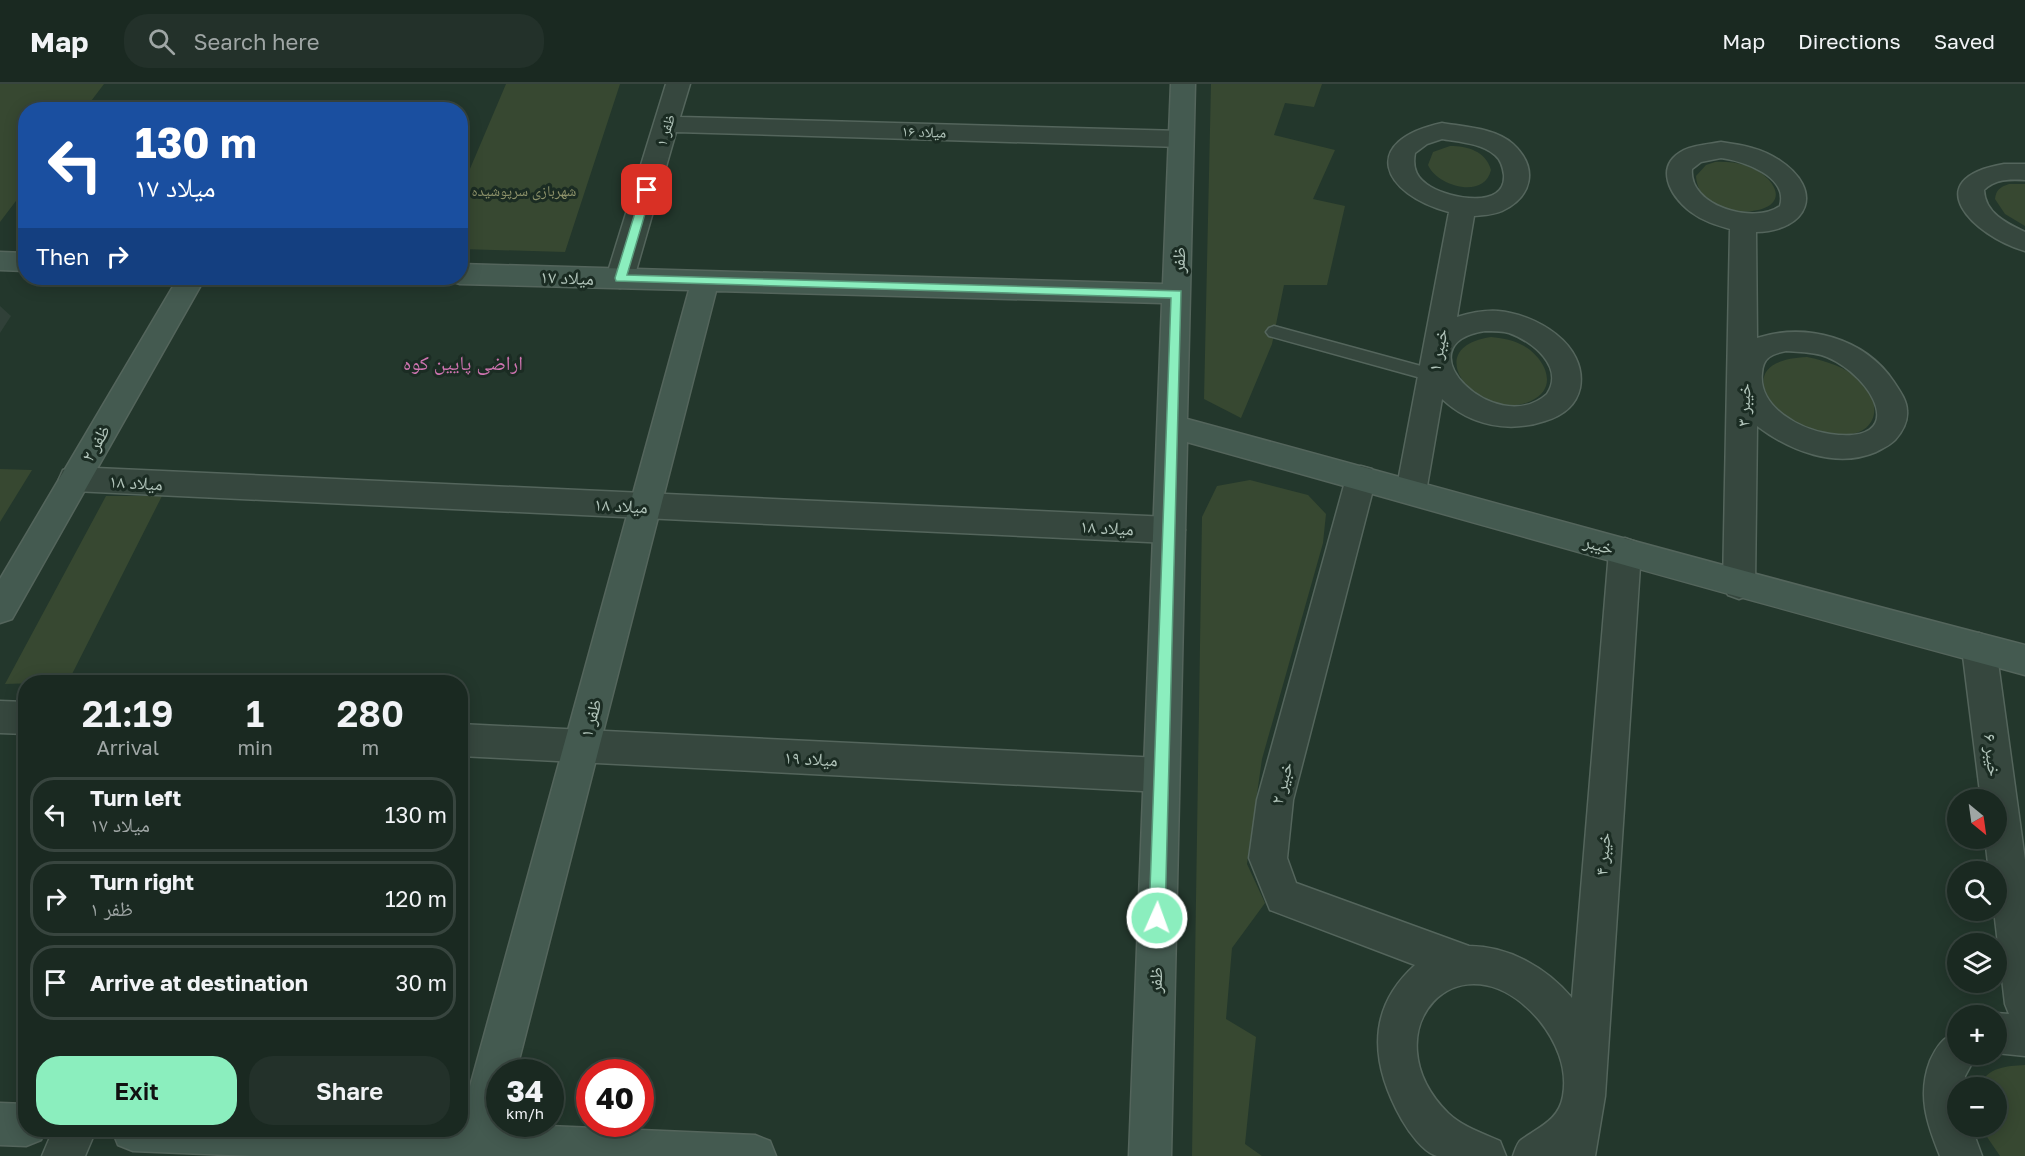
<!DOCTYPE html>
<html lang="en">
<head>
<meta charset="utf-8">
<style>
	:root { --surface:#1a2921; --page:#23312a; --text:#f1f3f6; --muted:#9fa6a5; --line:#38453f; --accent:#8beebe }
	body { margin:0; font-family:"Golos Text","Noto Naskh Arabic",sans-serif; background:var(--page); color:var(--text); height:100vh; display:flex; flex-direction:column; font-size:22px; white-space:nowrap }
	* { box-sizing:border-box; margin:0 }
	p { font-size:20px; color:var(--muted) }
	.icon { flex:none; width:33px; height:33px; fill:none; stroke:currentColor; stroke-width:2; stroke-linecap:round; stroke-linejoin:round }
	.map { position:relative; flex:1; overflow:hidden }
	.panel { position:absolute; left:18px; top:591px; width:450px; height:462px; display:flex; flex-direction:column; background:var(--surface); border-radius:24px; box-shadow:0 3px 15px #0003,0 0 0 2px var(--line) }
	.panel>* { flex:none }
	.hud { position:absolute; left:18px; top:18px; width:450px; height:183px; border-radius:24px; box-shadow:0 3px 15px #0003,0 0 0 2px var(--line); background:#1a4fa0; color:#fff; overflow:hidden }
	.needle { width:39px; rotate:151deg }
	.tools { position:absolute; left:1947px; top:705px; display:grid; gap:12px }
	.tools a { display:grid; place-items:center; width:60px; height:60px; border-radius:50%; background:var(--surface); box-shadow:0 3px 15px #0003,0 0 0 2px var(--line); font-size:30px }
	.speed { position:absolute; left:486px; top:975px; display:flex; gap:12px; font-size:30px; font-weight:700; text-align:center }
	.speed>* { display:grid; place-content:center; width:78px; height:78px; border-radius:50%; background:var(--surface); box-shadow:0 3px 15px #0003,0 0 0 2px var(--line); line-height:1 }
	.speed small { font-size:15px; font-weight:400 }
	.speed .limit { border:9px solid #d22; background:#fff; color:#111 }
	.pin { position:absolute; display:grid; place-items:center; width:51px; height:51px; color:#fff; margin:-26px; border-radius:12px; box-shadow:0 3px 9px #0006 }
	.me { position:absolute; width:66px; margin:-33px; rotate:2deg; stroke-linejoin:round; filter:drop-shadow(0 0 4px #0008) }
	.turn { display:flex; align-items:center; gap:21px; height:126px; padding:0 18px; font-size:27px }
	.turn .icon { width:78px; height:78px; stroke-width:2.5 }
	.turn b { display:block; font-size:42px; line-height:51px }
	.then { display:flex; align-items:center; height:57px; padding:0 18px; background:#0003; gap:12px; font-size:22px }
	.eta { display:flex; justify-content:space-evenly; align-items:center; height:102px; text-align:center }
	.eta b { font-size:36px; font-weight:600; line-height:42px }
	.button { display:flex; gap:12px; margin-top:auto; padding:12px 18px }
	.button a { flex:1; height:69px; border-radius:24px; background:var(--accent); color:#111; font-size:24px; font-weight:600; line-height:69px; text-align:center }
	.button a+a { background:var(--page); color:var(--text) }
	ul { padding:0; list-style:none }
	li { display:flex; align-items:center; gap:18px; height:75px; margin:0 12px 9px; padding:0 6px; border:3px solid var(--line); border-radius:24px }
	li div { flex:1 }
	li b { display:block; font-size:22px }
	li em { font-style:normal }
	header { display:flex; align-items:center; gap:36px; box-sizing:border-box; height:84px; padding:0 30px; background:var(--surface); border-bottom:2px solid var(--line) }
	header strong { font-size:28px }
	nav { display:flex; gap:33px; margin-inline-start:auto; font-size:21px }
	.search { width:420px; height:54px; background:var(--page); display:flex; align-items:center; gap:15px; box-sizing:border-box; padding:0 21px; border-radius:24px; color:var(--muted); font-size:22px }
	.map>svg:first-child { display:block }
	.green { fill:#374831 }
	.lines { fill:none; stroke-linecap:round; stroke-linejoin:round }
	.lane-casing { stroke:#54655c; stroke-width:3 }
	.street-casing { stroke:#54655c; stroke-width:3 }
	.secondary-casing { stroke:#54655c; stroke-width:3 }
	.lane { fill:#36473e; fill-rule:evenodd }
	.street { fill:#36473e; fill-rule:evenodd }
	.secondary { fill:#445a50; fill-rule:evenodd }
	.shaded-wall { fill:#304038 }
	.route { fill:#8beebe; stroke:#5a9b7c; stroke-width:1.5 }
	.labels { text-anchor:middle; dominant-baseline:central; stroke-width:6; stroke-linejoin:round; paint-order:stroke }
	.far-street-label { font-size:15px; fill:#b1c4ba; stroke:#1b2c23 }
	.far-park-label { font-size:15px; fill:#8d926a; stroke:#1b2c23 }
	.street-label { font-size:18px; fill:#b1c4ba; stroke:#1b2c23 }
	.neighbourhood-label { font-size:20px; fill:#cf74b1; stroke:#1b2c23 }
</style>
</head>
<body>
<header>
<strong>Map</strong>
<div class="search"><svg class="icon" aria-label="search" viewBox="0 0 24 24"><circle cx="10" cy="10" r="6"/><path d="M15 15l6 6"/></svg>Search here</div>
<nav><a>Map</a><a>Directions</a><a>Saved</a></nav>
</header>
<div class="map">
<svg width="2025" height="1072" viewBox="0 0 2025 1072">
	<rect width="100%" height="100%" fill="#23372c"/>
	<path class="green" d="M0,0h104l-19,25 -59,1 -1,79 -25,33z
		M506,0h114l-55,168 -104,-3v-59z
		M1211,0h111l-8,23 -29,-4 -11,32 61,15 -22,49 32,7 -18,79h-43l-12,59 -31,74 -37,-19z
		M1450,62c17,0 36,5 41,24 -7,30 -54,16 -63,-5l5,-13z
		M1715,78c19,-1 38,3 52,16 40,41 -69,49 -71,-2l10,-11z
		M2009,100h16v42l-20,-12 -10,-15c1,-9 5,-12 14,-15z
		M1491,253c11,1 22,3 31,8 23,12 38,43 9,56 -50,23 -116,-53 -40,-64z
		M1807,273c19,4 39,10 54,24 24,25 15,56 -22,54 -8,-1 -19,0 -27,-3 -46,-19 -79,-72 -5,-75z
		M0,385l32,1 -32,52z
		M1250,396l58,15 18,19 -3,29 -61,216 -15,105 18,39 -33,45 -6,71 30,18 -11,107 17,12h-70l10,-639 15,-31z
		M106,412h56l-94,186 -63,2z
		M2025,981v91h-25l-15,-22 -3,-7 14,-1v-38l-17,-1c8,-20 27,-21 46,-22z"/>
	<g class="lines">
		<defs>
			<path id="lane" d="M1274,242l158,43 6,2 2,4 -2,4 -6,2 -163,-45 -3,-4 3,-4z"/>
			<path id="street" d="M666,0h24l-10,33 501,14 9,2 3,6 -3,6 -9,2 -505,-15 -42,146 -4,7 -10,3 -10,-3 -4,-7z
				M1442,39c23,4 53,5 71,21 26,24 19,53 -11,67 -9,4 -18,4 -28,5l-17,101c13,-4 27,-7 41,-6 37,3 90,33 82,77 -4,18 -18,28 -35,33 -36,12 -74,5 -103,-22l-16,93 -4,9 -11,3 -11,-3 -4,-9 53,-280c-68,-18 -90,-71 -7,-89zM1442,55c17,3 39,4 53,16 6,5 8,12 9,20 2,35 -55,23 -73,12 -14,-8 -19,-18 -16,-34l12,-9zM1485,247c8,0 16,0 24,2 23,8 56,34 38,61 -51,46 -148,-50 -62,-63z
				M1721,58c21,3 40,6 58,18 46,30 30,71 -23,72l1,106c49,-16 108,0 137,44 6,9 13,19 13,29 1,11 -5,21 -12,29 -6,6 -12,8 -19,12 -40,17 -86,-1 -119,-26l-2,159 -5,10 -11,4 -11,-4 -5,-10 7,-356c-14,-4 -27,-8 -39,-17 -21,-16 -38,-46 -7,-62 11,-5 26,-6 37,-8zM1721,74c22,3 68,18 59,48 -26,19 -92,0 -88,-37l9,-7zM1786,267c13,1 29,1 41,6 47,20 83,88 3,77 -30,-4 -72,-27 -68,-61 1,-16 10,-19 24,-22z
				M2004,80h21v16c-15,-1 -30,-1 -41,10 1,23 22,33 41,42v19c-52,-15 -109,-72 -21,-87z
				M1361,382l11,3 4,9 -83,322 -6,58 9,25 173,63c40,0 78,22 103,52l37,-447 5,-9 11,-4 11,4 5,9 -36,545 -10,60h-82c2,-5 4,-13 8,-16 18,-13 38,-20 42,-44 5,-28 -7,-55 -24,-76 -79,-92 -172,12 -91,93 15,14 34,20 52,28l6,15c-14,0 -58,0 -69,0 -14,-4 -28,-24 -35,-36 -31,-55 -37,-110 13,-155l-145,-55 -21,-52 8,-58 89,-322 4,-9z
				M74,383l1095,50 11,4 5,9 -5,9 -11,4 -1095,-52 -11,-3 -4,-9 4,-9z
				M1979,549l12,5 5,10 29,212v196l-29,-3v-37h-6l6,-3 13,1 -4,-10 -11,-94h2v-38h-7l-4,-34h11v-38h-15l-19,-152 5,-10z
				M0,617l26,1v32l-26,-1z
				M460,640l701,34 13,5 5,12 -5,12 -13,5 -701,-36z
				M1958,948v22h19l-12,22 -1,12h-6v38h13l11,30h-42c-13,-32 -23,-61 -10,-95 7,-15 12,-23 28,-29z
				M53,1046h43l-11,26h-43z"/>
			<path id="secondary" d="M1171,0h24l-8,335c280,76 558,154 838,226v30c-280,-75 -559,-155 -838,-233l-16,714h-42l33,-853 -446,-12 -200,781h-16v52l255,11 15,6 6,15h-523l-120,-5 -15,-6 -6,-15h348v-7l229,-833 -229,-6 -10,-3 -1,-3h11v-14l703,20z
				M0,168l26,1v18l-26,-1z
				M178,194h27l-193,341 -12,4v-44z
				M0,1019l26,1v26h19l-4,10 -15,6 -26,-1z"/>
		</defs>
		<use href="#lane" class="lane-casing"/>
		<use href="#street" class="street-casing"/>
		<use href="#secondary" class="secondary-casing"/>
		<use href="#lane" class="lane"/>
		<use href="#street" class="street"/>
		<use href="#secondary" class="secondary"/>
	</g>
	<path class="shaded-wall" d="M0,222l11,10 -11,17z"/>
	<path class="route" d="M647,102l5,4 -25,85 554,16 -16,627 -2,6 -6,2 -6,-2 -2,-6 22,-620 -555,-17 -1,-3 27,-88z"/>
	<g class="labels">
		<g class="far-street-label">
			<text transform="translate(665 46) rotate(-73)">ظفر ۱</text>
			<text transform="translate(924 47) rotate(2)">میلاد ۱۶</text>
		</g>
		<g class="far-park-label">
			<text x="524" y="106">شهربازی سرپوشیده</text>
		</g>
		<g class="street-label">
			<text transform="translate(1178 176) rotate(-88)">ظفر</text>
			<text transform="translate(567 193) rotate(2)">میلاد ۱۷</text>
			<text transform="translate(1437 266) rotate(-80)">خیبر ۱</text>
			<text transform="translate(1743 321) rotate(-89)">خیبر ۳</text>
			<text transform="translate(95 359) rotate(-60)">ظفر ۲</text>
			<text transform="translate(136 398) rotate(3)">میلاد ۱۸</text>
			<text transform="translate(621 421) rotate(3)">میلاد ۱۸</text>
			<text transform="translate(1107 443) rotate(3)">میلاد ۱۸</text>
			<text transform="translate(1599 460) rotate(15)">خیبر</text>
			<text transform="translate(590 634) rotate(-75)">ظفر ۱</text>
			<text transform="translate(1993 671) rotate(83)">خیبر ۶</text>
			<text transform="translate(811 674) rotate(3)">میلاد ۱۹</text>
			<text transform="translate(1281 699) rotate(-76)">خبیر ۲</text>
			<text transform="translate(1602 770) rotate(-86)">خیبر ۴</text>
			<text transform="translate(1155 896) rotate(-88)">ظفر</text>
		</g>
		<g class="neighbourhood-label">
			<text x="463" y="278">اراضی پایین کوه</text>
		</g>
	</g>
</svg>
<div class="tools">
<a><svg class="needle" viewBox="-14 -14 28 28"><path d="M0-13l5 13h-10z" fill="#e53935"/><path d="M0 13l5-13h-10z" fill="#9fa6a5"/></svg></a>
<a><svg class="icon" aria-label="search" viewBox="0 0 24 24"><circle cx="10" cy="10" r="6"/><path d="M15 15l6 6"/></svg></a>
<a><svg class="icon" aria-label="layers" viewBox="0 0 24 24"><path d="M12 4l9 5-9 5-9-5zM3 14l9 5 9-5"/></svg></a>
<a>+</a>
<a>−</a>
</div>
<div class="speed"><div>34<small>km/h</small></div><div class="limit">40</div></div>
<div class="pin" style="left:647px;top:106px;background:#d93025"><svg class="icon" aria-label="arrive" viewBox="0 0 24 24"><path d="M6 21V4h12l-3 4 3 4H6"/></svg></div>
<svg class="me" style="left:1157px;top:834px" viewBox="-20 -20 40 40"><circle r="17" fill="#8beebe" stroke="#fff" stroke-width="3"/><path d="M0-11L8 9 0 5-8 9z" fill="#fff"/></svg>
<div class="hud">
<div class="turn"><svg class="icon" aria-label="left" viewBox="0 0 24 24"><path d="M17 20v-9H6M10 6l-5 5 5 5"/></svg><div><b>130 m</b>میلاد ۱۷</div></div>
<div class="then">Then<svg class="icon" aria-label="right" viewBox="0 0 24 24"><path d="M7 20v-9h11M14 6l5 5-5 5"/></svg></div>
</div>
<section class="panel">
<div class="eta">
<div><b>21:19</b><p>Arrival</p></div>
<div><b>1</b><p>min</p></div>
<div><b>280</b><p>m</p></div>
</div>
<ul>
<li><svg class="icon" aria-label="left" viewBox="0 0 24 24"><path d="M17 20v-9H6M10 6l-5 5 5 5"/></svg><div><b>Turn left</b><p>میلاد ۱۷</p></div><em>130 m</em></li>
<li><svg class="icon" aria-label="right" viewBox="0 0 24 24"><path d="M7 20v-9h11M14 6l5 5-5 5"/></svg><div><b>Turn right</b><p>ظفر ۱</p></div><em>120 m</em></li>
<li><svg class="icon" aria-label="arrive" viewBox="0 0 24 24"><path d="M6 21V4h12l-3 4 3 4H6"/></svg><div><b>Arrive at destination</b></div><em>30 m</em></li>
</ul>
<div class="button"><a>Exit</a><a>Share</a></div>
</section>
</div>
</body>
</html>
